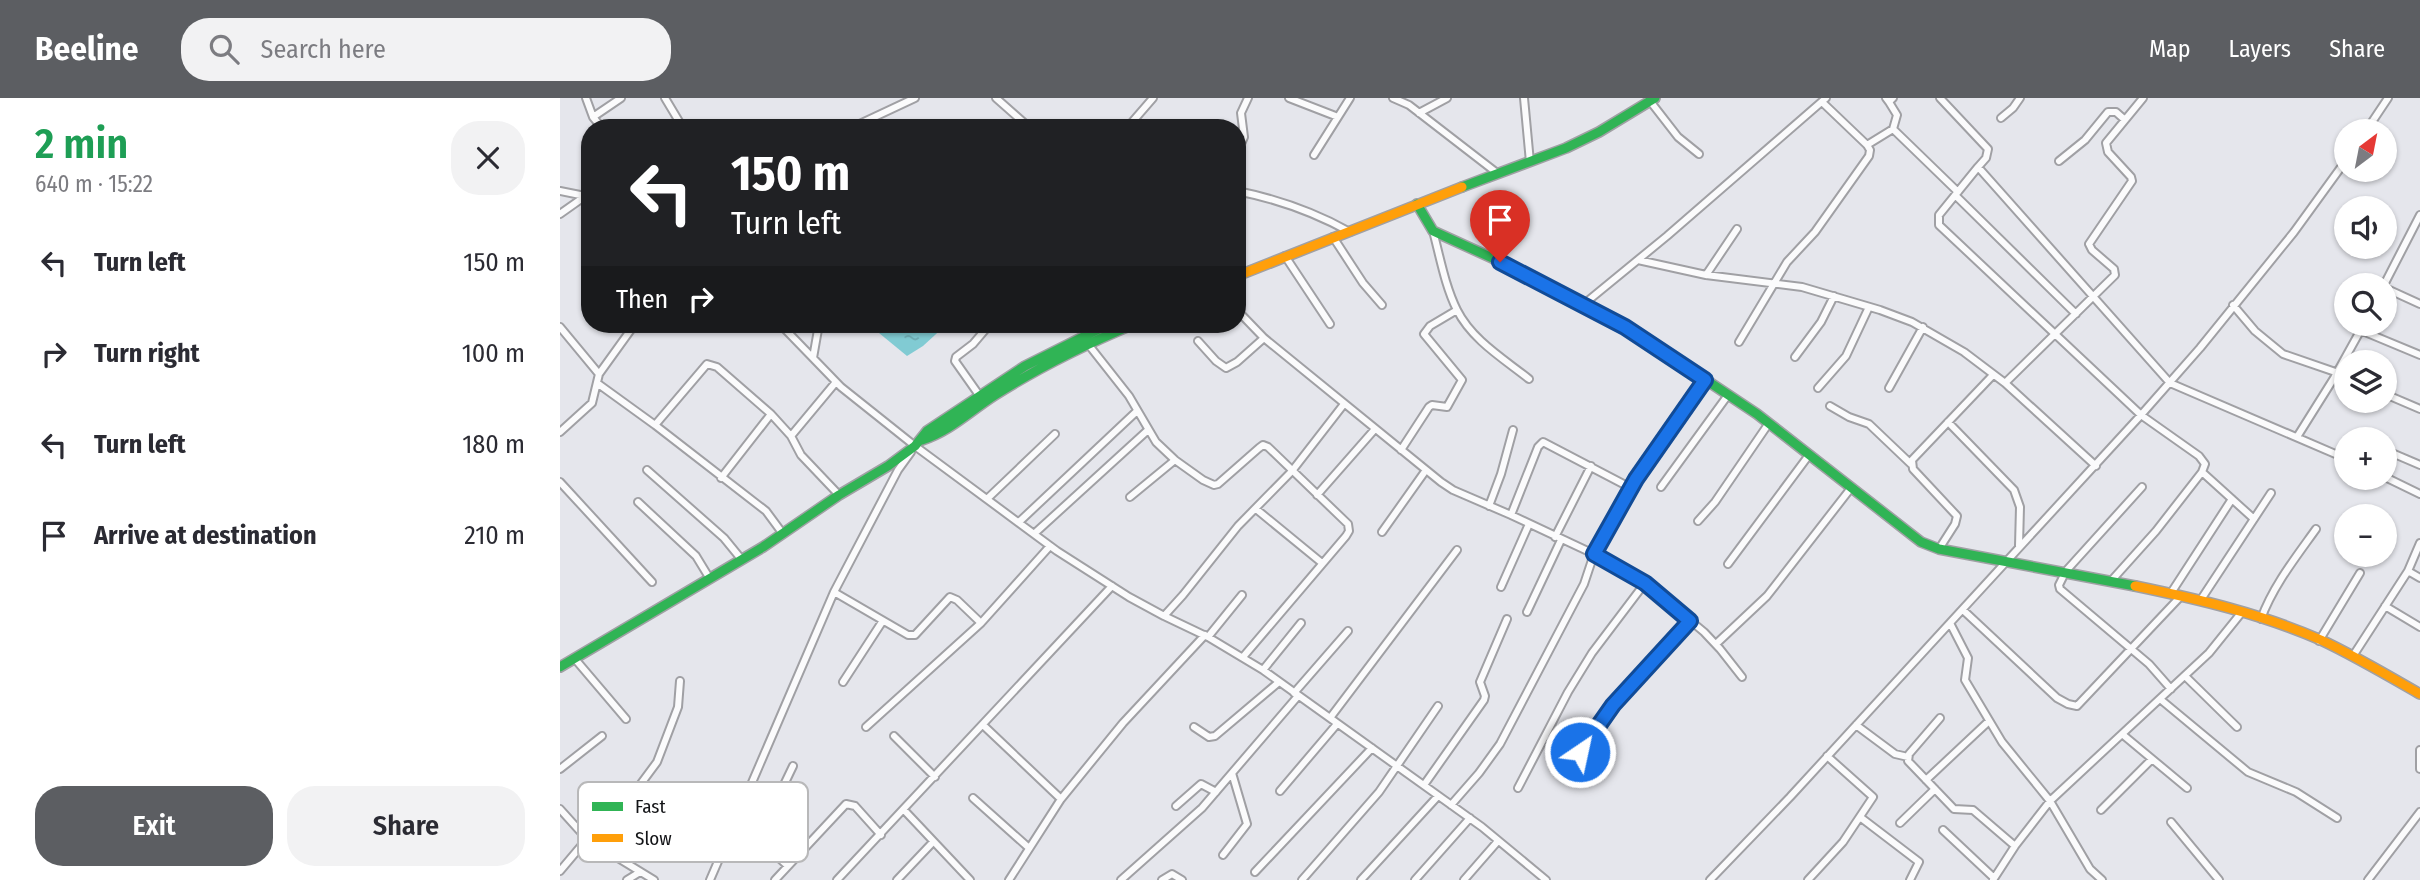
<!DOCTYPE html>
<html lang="en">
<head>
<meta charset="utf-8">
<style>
	:root { --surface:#fff; --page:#f2f2f3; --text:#2b2b33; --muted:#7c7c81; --accent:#5c5e62 }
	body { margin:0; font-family:"Fira Sans Condensed",sans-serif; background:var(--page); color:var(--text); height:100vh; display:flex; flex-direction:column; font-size:26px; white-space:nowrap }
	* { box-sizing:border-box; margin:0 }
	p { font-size:23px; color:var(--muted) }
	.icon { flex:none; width:38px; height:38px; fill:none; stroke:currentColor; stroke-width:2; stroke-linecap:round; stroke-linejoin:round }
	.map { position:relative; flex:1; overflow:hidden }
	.details { display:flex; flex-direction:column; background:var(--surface); width:560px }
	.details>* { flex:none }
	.top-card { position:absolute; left:21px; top:21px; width:665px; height:214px; border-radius:28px; box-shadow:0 2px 5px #0004; background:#202124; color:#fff; overflow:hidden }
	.needle { width:46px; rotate:32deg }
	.fabs { position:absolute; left:1774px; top:21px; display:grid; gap:14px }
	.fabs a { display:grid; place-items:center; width:63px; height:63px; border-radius:50%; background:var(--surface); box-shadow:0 2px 5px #0004; font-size:35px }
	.pin { position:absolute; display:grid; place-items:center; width:60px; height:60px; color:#fff; margin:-72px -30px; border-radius:50% 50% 50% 0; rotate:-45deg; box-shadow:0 0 7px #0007 }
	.pin .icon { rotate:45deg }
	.me { position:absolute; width:77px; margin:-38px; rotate:34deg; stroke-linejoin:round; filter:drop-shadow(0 0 5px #0008) }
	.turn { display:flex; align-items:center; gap:24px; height:147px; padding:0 35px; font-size:32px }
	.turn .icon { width:91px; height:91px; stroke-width:2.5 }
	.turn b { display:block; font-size:49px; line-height:60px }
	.then { display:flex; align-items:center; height:66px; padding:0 35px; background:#0003; gap:14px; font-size:26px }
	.round { display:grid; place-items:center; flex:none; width:74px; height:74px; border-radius:28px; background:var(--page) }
	.overview { display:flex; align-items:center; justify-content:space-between; height:119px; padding:0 35px }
	h1 { font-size:42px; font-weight:600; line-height:52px; color:#1e9e55 }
	.action { display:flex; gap:14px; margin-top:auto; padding:14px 35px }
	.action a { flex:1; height:80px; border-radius:28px; background:var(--accent); color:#fff; font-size:28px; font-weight:600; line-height:80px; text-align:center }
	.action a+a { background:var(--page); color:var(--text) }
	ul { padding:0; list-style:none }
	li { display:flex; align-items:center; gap:21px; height:91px; padding:0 35px }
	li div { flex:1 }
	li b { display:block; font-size:26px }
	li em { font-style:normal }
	header { display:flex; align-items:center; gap:42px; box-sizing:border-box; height:98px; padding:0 35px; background:var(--accent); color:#fff }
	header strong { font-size:33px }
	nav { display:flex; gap:38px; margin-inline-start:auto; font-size:24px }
	.search { width:490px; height:63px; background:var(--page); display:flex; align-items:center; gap:18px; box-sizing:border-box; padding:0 24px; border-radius:28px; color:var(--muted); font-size:26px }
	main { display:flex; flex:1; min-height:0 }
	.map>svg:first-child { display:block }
	.water { fill:url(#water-ripples) }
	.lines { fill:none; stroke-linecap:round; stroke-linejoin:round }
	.street-casing { stroke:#a0a0a4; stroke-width:10 }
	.fast-casing { stroke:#a0a0a4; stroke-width:12 }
	.slow-casing { stroke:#a0a0a4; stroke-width:12 }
	.street { stroke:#fbfbfc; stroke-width:6 }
	.fast { stroke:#30b455; stroke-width:9 }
	.slow { stroke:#ff9f0a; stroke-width:9 }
	.route-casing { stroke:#114b97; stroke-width:18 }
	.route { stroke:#1a73e8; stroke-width:12 }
	.key { fill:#fff; stroke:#b8b8b9; stroke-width:2 }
	.key-label { font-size:19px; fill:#131417 }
</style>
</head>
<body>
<header>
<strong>Beeline</strong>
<div class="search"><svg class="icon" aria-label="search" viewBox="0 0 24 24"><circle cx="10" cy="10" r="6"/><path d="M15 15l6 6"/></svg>Search here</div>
<nav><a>Map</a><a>Layers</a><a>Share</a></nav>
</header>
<main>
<section class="details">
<div class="overview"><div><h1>2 min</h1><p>640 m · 15:22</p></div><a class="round"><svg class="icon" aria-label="close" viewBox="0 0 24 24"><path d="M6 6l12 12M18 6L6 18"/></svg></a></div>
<ul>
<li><svg class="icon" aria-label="left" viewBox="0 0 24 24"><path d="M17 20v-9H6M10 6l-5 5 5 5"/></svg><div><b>Turn left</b></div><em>150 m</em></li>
<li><svg class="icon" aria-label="right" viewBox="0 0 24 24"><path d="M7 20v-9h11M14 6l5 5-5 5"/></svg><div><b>Turn right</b></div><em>100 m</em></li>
<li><svg class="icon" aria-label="left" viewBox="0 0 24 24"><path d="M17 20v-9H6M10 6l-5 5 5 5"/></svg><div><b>Turn left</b></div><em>180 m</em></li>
<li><svg class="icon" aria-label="arrive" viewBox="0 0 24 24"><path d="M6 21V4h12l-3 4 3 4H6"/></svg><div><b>Arrive at destination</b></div><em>210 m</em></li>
</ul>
<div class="action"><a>Exit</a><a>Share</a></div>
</section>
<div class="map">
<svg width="1860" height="782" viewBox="0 0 1860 782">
	<defs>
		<pattern id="water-ripples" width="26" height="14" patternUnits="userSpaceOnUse" patternTransform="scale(1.75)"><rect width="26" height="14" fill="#81cbd3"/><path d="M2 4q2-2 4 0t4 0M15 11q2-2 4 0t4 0" fill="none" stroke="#6fadb4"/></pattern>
	</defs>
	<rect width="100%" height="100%" fill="#e5e6ec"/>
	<path class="water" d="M308,226h79l-24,22 -16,10z"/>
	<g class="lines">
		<defs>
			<path id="street" d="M26,0l7,19 9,11
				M105,0l15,25
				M436,0l34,30
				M729,0l49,19
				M833,0l16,7 88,68
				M964,0l6,64
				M1326,0l3,4 4,-4
				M1380,0l48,51 -2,9 -8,9 192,216 177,76
				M1090,3l28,36 21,17
				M859,15l28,-15
				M33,19l28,-19
				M1441,20l12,-10 7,-10
				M291,30l64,-30
				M567,30l26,-30
				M1333,31l65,63
				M1806,33l22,-33
				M1307,47l26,-16 4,-14 -8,-13
				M677,55l7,-16 -3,-24 7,-15
				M754,57l36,-57
				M1499,63l26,-21 23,-28h8l9,8
				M1418,69l-39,48v10l202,190 58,41 6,8 -3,8 -46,59 -44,49
				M0,93l30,6
				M677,93c40,8 77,21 113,41
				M1395,97l121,119
				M0,116l24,-17
				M873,133c7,26 12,55 24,79 15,30 47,49 72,69
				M773,139l30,46 19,22
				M725,158l45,68
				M1078,162l68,15 96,12 78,23 32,12 52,30 41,31 91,83
				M1146,177l31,-46
				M1824,187l36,-70
				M1825,190l35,16
				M1024,206l83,-68 159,-138
				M1673,207l22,26 28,23 64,22
				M677,212l27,28 177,144 12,8 58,25 83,39 51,29 59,49 16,17 22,28
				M220,226l61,63 74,59 142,105 72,46 35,19 44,21 55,33 219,157 64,53
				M0,229l39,47
				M1800,232l60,25
				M638,243l18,20 10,7 11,-6 27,-24
				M1179,244l48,-80 28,-30 54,-76 1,-6 -3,-5 -45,-43
				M528,246l41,52 27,46 19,18 28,20 11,5 4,-1 41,-36 4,-3 5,2 80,77 1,7 -3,5 -103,121
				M1235,259l26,-35 13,-26
				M253,260l6,-34
				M37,285l58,42
				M1445,285l110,-108 -1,-6 -22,-19 -3,-6 43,-63 -1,-4 -23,-25 -2,-9 37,-45
				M1258,290l28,-32 23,-49
				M1329,290l34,-61
				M1825,296l35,15
				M419,297l-24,-34 1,-4 17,-13 17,-20
				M1270,308l19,11 20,7 42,40
				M1388,324l66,68 6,17 -1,39
				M0,334l32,-29 7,-29 36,-50
				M231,338l45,-54
				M1737,339l37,-59 30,-54
				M841,352l28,-43 3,-2 15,2 15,-27 -38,-46 6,-8 27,-16
				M1825,352l35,15
				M87,372l77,68 18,22
				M1642,374l52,47
				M1825,379l35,17
				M161,380l50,-64
				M0,384l92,100
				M1101,389l67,-92
				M1582,389l-76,84 -7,14 1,4 89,75 22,25
				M757,397l58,-66
				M570,399l45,-37
				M428,400l67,-64
				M78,404l58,54 14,23
				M929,408l12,-32 12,-44
				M696,411l66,54
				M951,417l27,-68 5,-5 88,46
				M1138,423l17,-19 54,-79
				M459,424l118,-111
				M822,434l44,-62
				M475,435l113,-103
				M223,436l-17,-23 -111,-86 52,-61 10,3 54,47 20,22 10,19 38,40
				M995,439l36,-71
				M1379,451l16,-25 2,-8 -44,-47 -1,-9 81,-85
				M1168,466l81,-109
				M1848,473l12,7
				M941,489l28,-63
				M274,494l74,43h7l35,-38 7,3 24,23
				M1611,495l61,-94
				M1640,503l71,-108
				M1825,508l35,21
				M1403,512l94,88 11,6 9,2 104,-110
				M967,514l34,-72
				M604,518l19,-21 55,-69 54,-55 52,-67
				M1701,521c12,-33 35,-62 55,-90
				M1390,525l18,35 -3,22 37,62 48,59 40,68 12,11
				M648,539l34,-42
				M1759,543l41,-68
				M1156,546l51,-48 84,-108
				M1793,558l55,-85 12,-28
				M15,561l51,60
				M703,572l38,-47
				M1625,578l52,51
				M283,584l39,-60
				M734,595l54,-62
				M1600,601l88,73 48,20 41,26
				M770,620l127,-168
				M1380,620l-31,36 -1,7 46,48 19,1 42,36
				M423,627l78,74
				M1296,627l39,29 13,3
				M306,629l115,-104 69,-77
				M634,629l15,10 6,-1 64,-54
				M1562,636l65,54
				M334,638l41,41
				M1860,652v19
				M1020,654l33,-47 77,-84
				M0,671l42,-33
				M1366,682l63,-59
				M864,687l60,-85 1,-4 -5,-14 27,-63
				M958,690l50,-96 24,-39 53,-70
				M720,693l57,-67
				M413,700l56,50
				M891,707l28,-32 21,-29 84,-160 10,-30 27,-50 15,-25 69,-99
				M616,708l25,-22 15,8
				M0,711l27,30 67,41
				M344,712l66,70
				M1541,712l51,-51
				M1300,719l59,45 -9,18
				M173,724l25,17 30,27
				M1611,724l48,58
				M1340,725l35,-34
				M1383,732l51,48
				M198,741l35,-73
				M663,757l24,-31 -15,-51
				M0,773l27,-32 50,-50 20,-27 21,-55 2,-26
				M695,774l117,-124
				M67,782l13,-8
				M150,782l124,-288 64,-122 13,-18
				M215,782l71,-76 9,2 26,29
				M277,782l275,-294
				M337,782l36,-38
				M449,782l52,-81 62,-76 82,-88
				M561,782l81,-72 96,-112
				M602,782l10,-6 10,6
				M742,782l77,-88 59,-86
				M801,782l77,-84
				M855,782l55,-62
				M904,782l34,-39
				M1150,782l80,-83 351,-382 59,-67 94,-116 53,-73
				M1248,782l35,-38 30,-45 -46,-41
				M1433,782l22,-34 35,-45 159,-148 33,-41
				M1808,782l52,-68"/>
			<path id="fast" d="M902,89l104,-39 33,-16 56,-34
				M857,106l16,27 90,41 102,54 132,88 164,128 18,7 196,37
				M362,342c28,-9 48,-29 73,-45 44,-28 91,-51 139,-71
				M0,569l203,-120 76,-52 49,-29 27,-20 12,-15 98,-65 84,-42"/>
			<path id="slow" d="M677,178l225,-89
				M1575,488c63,13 127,28 186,54 34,16 66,35 99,54"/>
		</defs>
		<use href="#street" class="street-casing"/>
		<use href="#fast" class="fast-casing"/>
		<use href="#slow" class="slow-casing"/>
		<use href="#street" class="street"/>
		<use href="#fast" class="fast"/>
		<use href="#slow" class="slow"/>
	</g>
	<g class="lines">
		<defs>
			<path id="route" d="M940,164l125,65 80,53 -69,99 -42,75 51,29 45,38 -77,84 -33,47"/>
		</defs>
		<use href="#route" class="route-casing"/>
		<use href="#route" class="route"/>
	</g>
	<rect x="18" y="684" width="230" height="80" rx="10" class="key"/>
	<rect x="32" y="704" width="31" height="9" fill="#30b455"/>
	<rect x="32" y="736" width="31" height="8" fill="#ff9f0a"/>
	<g class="key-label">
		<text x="75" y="715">Fast</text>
		<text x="75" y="747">Slow</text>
	</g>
</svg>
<div class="fabs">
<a><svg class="needle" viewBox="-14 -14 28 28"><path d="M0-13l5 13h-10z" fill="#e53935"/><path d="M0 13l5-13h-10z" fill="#7c7c81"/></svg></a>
<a><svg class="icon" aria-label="sound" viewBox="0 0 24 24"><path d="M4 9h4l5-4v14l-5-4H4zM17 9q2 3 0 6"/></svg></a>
<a><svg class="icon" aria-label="search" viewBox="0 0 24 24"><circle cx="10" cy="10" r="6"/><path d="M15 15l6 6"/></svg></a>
<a><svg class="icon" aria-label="layers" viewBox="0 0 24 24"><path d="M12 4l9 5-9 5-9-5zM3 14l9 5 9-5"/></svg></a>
<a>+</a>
<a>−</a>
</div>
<div class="pin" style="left:940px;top:164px;background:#d93025"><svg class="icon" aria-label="arrive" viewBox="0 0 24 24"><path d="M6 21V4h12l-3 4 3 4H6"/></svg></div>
<svg class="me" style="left:1020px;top:654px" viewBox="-20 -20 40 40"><circle r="17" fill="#1a73e8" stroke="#fff" stroke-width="3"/><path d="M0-11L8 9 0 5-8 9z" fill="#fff"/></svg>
<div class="top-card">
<div class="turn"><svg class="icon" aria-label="left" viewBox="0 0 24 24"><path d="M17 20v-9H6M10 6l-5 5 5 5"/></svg><div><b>150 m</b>Turn left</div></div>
<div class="then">Then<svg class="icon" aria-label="right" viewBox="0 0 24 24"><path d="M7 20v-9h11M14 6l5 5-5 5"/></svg></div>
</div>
</div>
</main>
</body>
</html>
